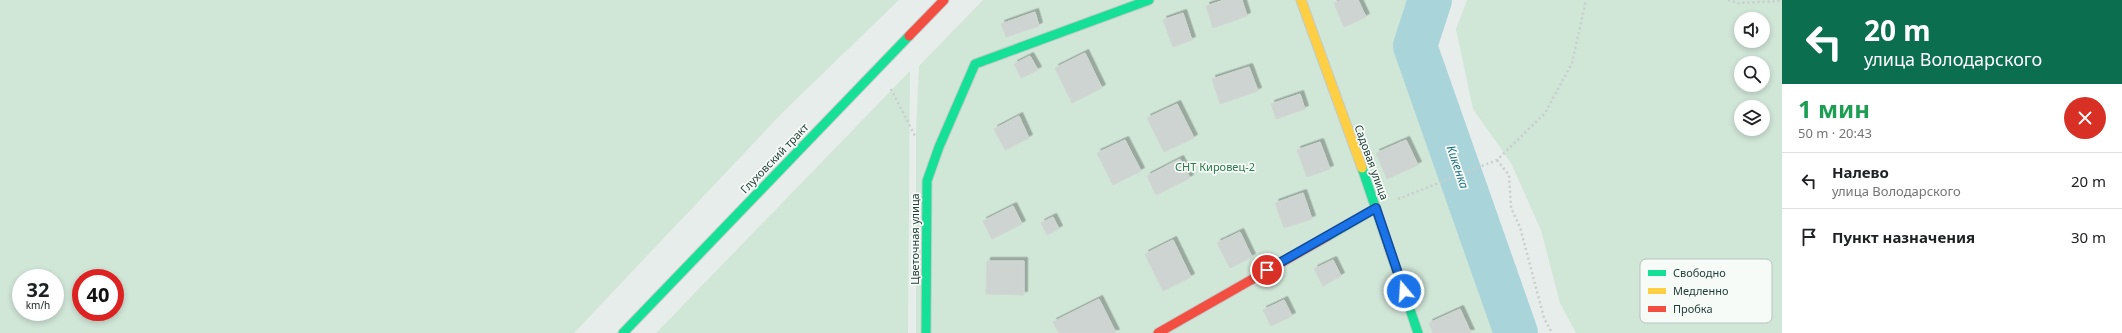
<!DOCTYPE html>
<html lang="ru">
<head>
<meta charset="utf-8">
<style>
	:root { --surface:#fff; --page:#f2f2f2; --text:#202124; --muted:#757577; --line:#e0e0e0 }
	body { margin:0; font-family:"Noto Sans",sans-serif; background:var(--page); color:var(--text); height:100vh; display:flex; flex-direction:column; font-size:15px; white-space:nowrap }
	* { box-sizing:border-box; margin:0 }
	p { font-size:13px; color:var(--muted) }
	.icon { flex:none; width:22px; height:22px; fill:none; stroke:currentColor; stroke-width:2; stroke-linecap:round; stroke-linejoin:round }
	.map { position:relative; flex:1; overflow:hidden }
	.side { display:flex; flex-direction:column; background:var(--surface); width:340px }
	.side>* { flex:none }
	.top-card { background:#0b6e4f; color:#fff; overflow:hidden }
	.controls { position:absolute; left:1734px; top:12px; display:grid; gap:8px }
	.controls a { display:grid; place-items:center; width:36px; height:36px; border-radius:50%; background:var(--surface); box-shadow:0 2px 6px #0003; font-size:20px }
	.speed { position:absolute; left:12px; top:269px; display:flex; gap:8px; font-size:20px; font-weight:700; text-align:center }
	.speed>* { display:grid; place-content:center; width:52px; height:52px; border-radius:50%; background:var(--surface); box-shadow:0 2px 6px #0003; line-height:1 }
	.speed small { font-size:10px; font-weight:400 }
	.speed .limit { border:6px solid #d22; background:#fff; color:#111 }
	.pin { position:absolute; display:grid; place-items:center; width:34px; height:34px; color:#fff; margin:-17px; border:2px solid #fff; border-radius:50%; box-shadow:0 1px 4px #0007 }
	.me { position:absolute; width:44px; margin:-22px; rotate:342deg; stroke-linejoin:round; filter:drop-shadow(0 0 3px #0008) }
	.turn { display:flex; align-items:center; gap:14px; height:84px; padding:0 16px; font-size:18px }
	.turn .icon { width:52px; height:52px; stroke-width:2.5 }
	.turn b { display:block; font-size:28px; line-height:34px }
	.round { display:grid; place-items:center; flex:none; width:42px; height:42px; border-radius:21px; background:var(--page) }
	.summary { display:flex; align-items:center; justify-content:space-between; height:68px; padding:0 16px }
	h1 { font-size:24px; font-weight:700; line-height:30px; color:#1e9e55 }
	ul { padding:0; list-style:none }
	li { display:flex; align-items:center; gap:12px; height:56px; padding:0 16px; border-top:1px solid var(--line) }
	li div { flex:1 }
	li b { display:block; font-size:15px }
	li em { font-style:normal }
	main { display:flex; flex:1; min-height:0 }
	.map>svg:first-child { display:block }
	.green { fill:#d0e6d7; fill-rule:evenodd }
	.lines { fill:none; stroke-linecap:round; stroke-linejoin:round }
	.river { stroke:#a9d4da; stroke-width:44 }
	.building { fill:#ced4d1; stroke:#d0d6d3; filter:url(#shadow) }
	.fast-casing { stroke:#c3cbc7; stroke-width:11 }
	.slow-casing { stroke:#c3cbc7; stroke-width:11 }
	.jam-casing { stroke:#c3cbc7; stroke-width:11 }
	.path { stroke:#c7cecc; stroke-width:2.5; stroke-dasharray:2 3; stroke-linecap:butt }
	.fast { stroke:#16e098; stroke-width:9 }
	.slow { stroke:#ffcf43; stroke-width:9 }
	.jam { stroke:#f24e42; stroke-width:9 }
	.route-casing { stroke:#114b97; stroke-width:10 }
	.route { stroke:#1a73e8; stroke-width:7 }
	.labels { text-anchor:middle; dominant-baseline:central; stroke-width:3.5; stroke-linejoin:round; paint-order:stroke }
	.street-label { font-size:11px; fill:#244139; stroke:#f6fbf8 }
	.park-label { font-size:11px; fill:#2d7949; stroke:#f6fbf8 }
	.water-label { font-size:12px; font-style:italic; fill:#1c707f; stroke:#f6fbf8 }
	.key { fill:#f6fbf8; stroke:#b7c3bf; stroke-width:1 }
	.key-label { font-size:11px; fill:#244139 }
</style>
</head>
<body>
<main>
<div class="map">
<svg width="1782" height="333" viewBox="0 0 1782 333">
	<defs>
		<filter id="shadow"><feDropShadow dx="3.5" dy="-3.5" stdDeviation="0" flood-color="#0004"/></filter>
	</defs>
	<rect width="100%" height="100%" fill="#e7edea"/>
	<path class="green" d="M0,0h899l-115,111 -210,222h-574zM21,278h34v34h-34zM81,278h34v34h-34z
		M983,0h432l-10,42 109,291h-598v-201l3,-66z
		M1467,0h315v333h-206l-16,-30 -19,-73 -30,-67 -38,-54 -17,-80zM1741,19h22v22h-22zM1741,63h22v22h-22zM1741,107h22v22h-22z
		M910,71l-2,262h-252z"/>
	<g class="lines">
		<path class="river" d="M1430,0l-15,46 101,287"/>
	</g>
	<path class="building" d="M1224,0h18l5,16 -34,12 -7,-22z
		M1341,0h17l8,17 -22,10 -10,-24z
		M1035,12l4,14 -33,11 -5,-13z
		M1183,13l9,27 -19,7 -10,-27z
		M1085,53l17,35 -30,15 -17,-35z
		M1030,56l8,14 -17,8 -7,-14z
		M1249,67l9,24 -38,13 -8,-25z
		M1300,94l5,15 -29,10 -5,-15z
		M1177,104l17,34 -30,14 -17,-34z
		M1019,116l10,22 -24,12 -11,-21z
		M1125,140l16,31 -28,14 -16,-32z
		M1406,140l12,25 -31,14 -11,-26z
		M1320,142l10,27 -23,8 -10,-27z
		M1180,159l10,19 -34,17 -9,-19z
		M1303,193l9,26 -28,9 -9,-25z
		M1013,206l9,18 -30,15 -9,-18z
		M1053,217l6,12 -12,6 -6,-12z
		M1240,232l12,25 -22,11 -13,-25z
		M1173,240l18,37 -28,14 -18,-37z
		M1333,260l8,16 -18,10 -9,-17z
		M987,261h37v34l-38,-1z
		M1099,299l17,34h-57l-6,-11z
		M1284,300l8,16 -21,10 -8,-16z
		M1460,309l11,24h-38l-4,-10z"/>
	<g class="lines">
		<defs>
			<path id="fast" d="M1362,168l56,165
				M1328,236l48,-28
				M623,333l286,-297
				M926,333l1,-152 12,-34 36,-83 174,-64"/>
			<path id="slow" d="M1301,0l61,168"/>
			<path id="jam" d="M909,36l35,-36
				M1158,333l170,-97"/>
		</defs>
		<use href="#fast" class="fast-casing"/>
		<use href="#slow" class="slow-casing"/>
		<use href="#jam" class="jam-casing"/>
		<path class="path" d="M1728,0l10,3 44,-2
			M891,89l25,49
			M1497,160l12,15 2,33 9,19 24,91 8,15
			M1398,199l99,-39 48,-47 27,-50 14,-63"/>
		<use href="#fast" class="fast"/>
		<use href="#slow" class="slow"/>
		<use href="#jam" class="jam"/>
	</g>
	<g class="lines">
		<defs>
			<path id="route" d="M1267,270l109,-62 28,83"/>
		</defs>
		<use href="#route" class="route-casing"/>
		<use href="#route" class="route"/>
	</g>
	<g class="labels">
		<g class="street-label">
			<text transform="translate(774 158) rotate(-46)">Глуховский тракт</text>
			<text transform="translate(1372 162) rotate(70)">Садовая улица</text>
			<text transform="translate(914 239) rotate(-90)">Цветочная улица</text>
		</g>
		<g class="park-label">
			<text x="1215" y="166">СНТ Кировец-2</text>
		</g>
		<g class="water-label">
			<text transform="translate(1458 167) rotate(71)">Кикенка</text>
		</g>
	</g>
	<rect x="1640" y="259" width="132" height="64" rx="6" class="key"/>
	<rect x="1648" y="270" width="18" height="6" fill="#16e098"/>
	<rect x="1648" y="288" width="18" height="6" fill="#ffcf43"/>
	<rect x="1648" y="306" width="18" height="6" fill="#f24e42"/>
	<g class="key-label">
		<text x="1673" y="277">Свободно</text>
		<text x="1673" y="295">Медленно</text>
		<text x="1673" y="313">Пробка</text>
	</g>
</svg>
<div class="controls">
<a><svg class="icon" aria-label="sound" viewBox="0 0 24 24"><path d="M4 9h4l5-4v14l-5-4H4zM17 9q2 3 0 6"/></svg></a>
<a><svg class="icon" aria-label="search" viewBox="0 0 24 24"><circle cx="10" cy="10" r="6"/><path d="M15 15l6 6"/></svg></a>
<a><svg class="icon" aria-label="layers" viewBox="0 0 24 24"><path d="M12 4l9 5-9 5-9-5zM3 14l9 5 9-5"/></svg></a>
</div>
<div class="speed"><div>32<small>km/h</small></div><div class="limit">40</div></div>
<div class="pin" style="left:1267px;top:270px;background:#d93025"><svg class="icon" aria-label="arrive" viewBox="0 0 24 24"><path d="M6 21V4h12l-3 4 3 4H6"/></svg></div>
<svg class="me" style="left:1404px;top:291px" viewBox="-20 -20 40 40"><circle r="17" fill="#1a73e8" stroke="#fff" stroke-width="3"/><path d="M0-11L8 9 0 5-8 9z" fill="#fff"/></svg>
</div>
<section class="side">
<div class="top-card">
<div class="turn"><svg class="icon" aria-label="left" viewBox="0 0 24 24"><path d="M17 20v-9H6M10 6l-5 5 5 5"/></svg><div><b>20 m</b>улица Володарского</div></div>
</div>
<div class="summary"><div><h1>1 мин</h1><p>50 m · 20:43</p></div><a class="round" style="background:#d93025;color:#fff"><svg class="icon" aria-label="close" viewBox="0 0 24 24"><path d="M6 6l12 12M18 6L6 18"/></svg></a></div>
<ul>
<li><svg class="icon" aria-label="left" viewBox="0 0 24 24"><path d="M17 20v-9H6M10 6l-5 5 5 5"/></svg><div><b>Налево</b><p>улица Володарского</p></div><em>20 m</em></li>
<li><svg class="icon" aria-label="arrive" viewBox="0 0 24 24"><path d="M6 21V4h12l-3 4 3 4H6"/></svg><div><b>Пункт назначения</b></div><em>30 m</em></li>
</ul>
</section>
</main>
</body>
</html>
